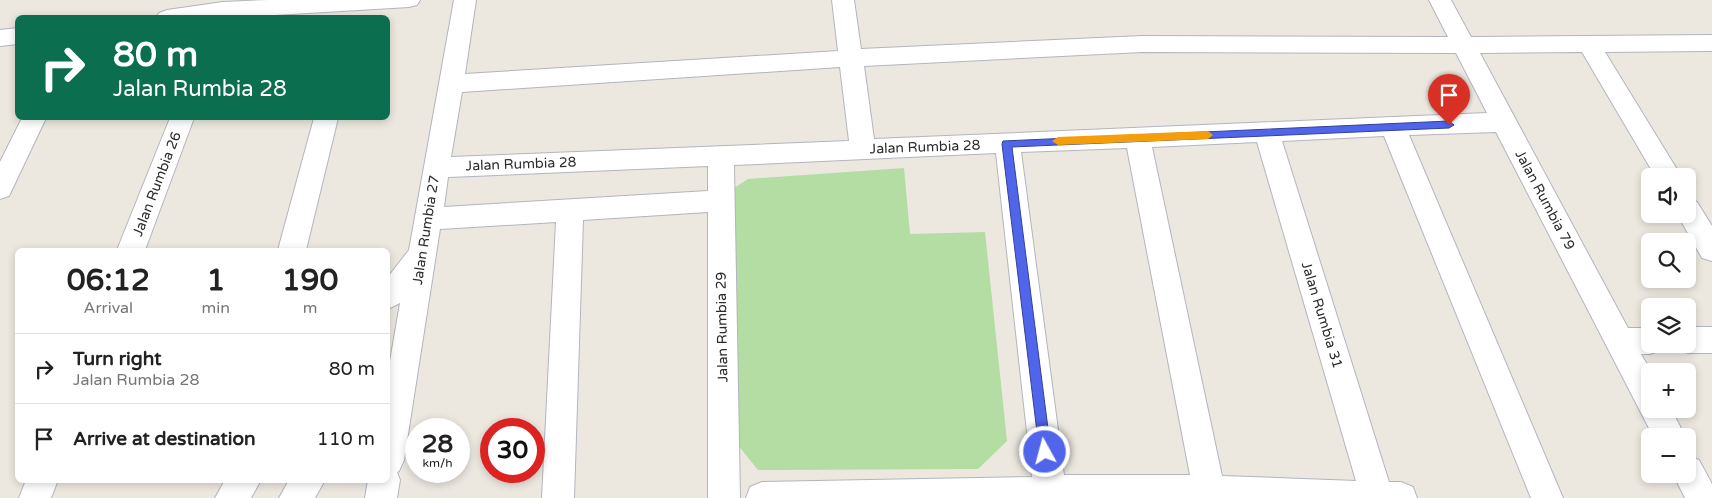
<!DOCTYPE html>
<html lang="en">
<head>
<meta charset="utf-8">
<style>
	:root { --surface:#fff; --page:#f2f2f2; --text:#222; --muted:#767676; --line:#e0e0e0 }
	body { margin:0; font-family:"Varela Round",sans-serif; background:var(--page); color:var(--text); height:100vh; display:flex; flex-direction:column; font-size:19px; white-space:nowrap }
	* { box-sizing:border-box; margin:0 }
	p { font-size:16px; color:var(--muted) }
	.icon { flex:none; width:28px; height:28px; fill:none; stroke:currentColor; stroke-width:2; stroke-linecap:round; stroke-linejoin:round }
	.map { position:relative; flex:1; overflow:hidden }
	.drawer { position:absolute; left:15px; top:248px; width:375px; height:235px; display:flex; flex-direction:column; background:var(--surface); border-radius:8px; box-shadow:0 2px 8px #0003 }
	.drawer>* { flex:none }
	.top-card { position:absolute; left:15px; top:15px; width:375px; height:105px; border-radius:8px; box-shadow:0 2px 8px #0003; background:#0b6e4f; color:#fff; overflow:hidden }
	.fabs { position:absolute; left:1641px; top:168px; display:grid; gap:10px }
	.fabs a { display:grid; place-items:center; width:55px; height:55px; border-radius:8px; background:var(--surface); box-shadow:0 2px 8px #0003; font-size:25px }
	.speed { position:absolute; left:405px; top:418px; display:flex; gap:10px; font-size:25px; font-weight:700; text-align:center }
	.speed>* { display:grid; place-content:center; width:65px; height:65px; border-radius:50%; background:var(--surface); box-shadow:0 2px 8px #0003; line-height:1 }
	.speed small { font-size:12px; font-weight:400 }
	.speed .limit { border:8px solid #d22; background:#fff; color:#111 }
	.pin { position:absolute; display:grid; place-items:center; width:42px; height:42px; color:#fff; margin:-51px -21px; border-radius:50% 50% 50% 0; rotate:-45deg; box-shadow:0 0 5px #0007 }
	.pin .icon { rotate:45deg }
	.me { position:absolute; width:55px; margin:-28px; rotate:353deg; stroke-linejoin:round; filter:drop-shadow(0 0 4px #0008) }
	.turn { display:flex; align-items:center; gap:18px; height:105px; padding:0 15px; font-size:22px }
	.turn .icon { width:65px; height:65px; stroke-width:2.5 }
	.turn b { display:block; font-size:35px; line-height:42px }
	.eta { display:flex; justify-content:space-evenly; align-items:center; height:85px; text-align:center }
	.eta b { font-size:30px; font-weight:700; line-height:35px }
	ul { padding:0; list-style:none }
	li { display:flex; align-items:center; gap:15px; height:70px; padding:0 15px; border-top:1px solid var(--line) }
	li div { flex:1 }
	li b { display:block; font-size:19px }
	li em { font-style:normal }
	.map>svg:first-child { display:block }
	.green { fill:#b3dda2 }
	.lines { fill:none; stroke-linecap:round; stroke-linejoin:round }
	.minor-casing { stroke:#b3b5be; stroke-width:2 }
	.minor { fill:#fff; fill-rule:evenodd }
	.route { fill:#5065e9; stroke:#344297 }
	.slow { fill:#f59e0b }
	.labels { text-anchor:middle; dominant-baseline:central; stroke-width:4.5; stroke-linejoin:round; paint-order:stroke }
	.street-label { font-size:14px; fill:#2c2c2c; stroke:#fff }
</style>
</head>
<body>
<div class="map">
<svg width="1712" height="498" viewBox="0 0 1712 498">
	<rect width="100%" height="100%" fill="#ece8e0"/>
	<path class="green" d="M904,168l6,66 75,-2 22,209 -29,28 -220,1 -21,-26 -6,-254 17,-11z"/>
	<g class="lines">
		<defs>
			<path id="minor" d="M268,0h152l-3,5 -8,2 -184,11h-69l3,-5 8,-3 56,-8z
				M454,0h22l-11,74 373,-23 -6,-51h22l7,49 281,-13 306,1 -19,-37h22l20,37 241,-2v16l-107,1 76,124h-26l-73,-124 -102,1 148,275h22v16h13l-3,6 -10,4h-9l10,17 -1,38h21l14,27h-32l-157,-304 -87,3 154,363h-32l-147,-362 -102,5 107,341h12l12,5 4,11h-671l4,-11 12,-5 270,-5 -36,-324 -262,12 6,333h-32v-286l-125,8 -9,278h-32l14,-276 -116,7 -36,231 -5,11 -2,1 3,8 -3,18h-32l3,-18h20v-107l12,-70 -12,6v-32l21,-27zM1142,52l314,1 31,60 -613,26 -10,-73zM840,67l9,74 -398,16 11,-65zM1257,142l99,339 -134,-5 -70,-329zM1127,148l63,327h-126l-43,-323zM708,166v25l-264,16 4,-30z
				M18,28v16l-18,2v-16z
				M22,118h24l-37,78 -9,3v-37z
				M170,118h24l-49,132h-28z
				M314,118h24l-32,132h-28z
				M1688,198l9,4 15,24v35l-10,-3 -25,-44h11z
				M1688,327h24v26h-24l-10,-4 -3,-5h13z
				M1688,456l11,4 13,24v14h-27l-12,-24h15z
				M26,480h32l-7,18h-32z
				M225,480h36l-10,18h-36z
				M289,480h36l-10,18h-36z"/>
		</defs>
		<use href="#minor" class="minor-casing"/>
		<use href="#minor" class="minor"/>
	</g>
	<path class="route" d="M1449,121l5,4 -5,3 -437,19 39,305 -1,5 -5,2 -5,-2 -38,-313 1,-3z"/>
	<path class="slow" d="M1208,131l5,4 -5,4 -150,6 -6,-4 6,-4z"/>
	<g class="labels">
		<g class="street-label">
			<text transform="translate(925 147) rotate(-2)">Jalan Rumbia 28</text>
			<text transform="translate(521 164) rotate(-2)">Jalan Rumbia 28</text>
			<text transform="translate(157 184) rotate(-69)">Jalan Rumbia 26</text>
			<text transform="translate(1545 200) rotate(62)">Jalan Rumbia 79</text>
			<text transform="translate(426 230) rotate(-81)">Jalan Rumbia 27</text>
			<text transform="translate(1322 315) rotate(73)">Jalan Rumbia 31</text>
			<text transform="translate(722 327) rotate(-91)">Jalan Rumbia 29</text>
		</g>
	</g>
</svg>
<div class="fabs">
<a><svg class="icon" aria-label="sound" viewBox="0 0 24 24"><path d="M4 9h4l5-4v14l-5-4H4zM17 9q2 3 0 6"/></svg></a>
<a><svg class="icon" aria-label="search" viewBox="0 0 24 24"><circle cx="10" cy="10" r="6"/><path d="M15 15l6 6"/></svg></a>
<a><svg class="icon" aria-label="layers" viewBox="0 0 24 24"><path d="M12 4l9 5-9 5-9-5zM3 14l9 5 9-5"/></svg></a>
<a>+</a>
<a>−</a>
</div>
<div class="speed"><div>28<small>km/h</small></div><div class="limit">30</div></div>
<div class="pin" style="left:1449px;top:125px;background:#d93025"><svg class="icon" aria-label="arrive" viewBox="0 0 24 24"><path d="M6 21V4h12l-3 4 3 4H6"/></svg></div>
<svg class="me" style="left:1045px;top:452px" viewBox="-20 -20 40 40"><circle r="17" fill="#5065e9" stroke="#fff" stroke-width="3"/><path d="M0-11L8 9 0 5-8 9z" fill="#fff"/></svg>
<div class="top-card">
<div class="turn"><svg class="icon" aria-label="right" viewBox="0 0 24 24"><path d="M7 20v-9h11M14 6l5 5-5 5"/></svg><div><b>80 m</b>Jalan Rumbia 28</div></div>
</div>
<section class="drawer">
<div class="eta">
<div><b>06:12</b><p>Arrival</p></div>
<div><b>1</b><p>min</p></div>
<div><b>190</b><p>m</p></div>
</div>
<ul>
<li><svg class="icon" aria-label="right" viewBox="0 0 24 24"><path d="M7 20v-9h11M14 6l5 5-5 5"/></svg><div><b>Turn right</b><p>Jalan Rumbia 28</p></div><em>80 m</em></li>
<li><svg class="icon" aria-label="arrive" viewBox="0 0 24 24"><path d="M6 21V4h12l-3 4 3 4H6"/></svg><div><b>Arrive at destination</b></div><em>110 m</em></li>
</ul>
</section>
</div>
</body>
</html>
